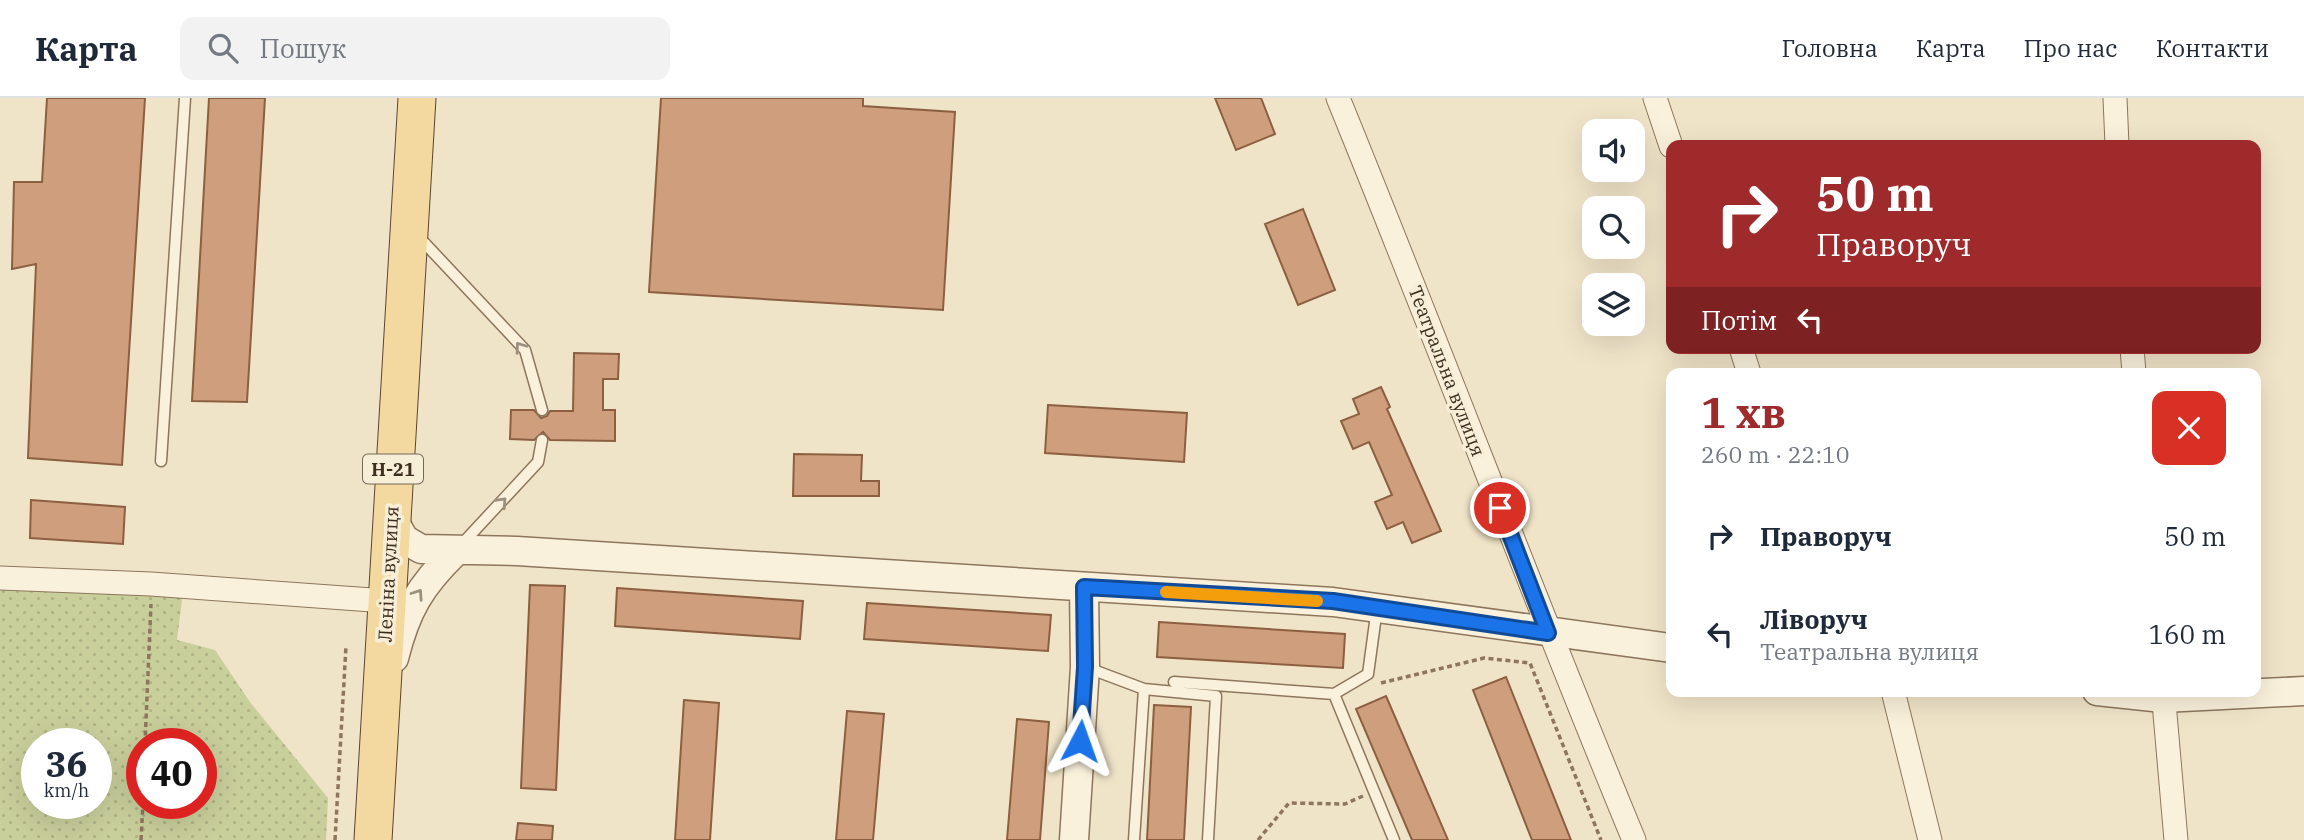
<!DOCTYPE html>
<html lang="uk">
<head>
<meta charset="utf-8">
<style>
	:root { --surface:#fff; --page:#f2f2f3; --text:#1f2937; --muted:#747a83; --line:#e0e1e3; --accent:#9e2a2b }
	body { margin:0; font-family:"IBM Plex Serif",serif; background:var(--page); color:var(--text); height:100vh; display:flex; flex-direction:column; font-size:26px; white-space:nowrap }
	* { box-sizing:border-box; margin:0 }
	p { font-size:23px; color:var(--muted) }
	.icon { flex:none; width:38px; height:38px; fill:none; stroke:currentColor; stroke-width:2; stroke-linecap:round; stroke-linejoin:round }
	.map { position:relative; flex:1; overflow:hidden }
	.side { position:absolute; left:1666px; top:270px; width:595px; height:329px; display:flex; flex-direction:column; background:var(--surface); border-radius:14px; box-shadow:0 7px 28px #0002 }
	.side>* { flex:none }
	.guide { position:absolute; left:1666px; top:42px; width:595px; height:214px; border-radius:14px; box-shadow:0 7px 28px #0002; background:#9e2a2b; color:#fff; overflow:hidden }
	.tools { position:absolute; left:1582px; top:21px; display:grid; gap:14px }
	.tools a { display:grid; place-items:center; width:63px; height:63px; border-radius:14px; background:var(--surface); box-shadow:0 7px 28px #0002; font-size:35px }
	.speed { position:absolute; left:21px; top:630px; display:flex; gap:14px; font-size:35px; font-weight:700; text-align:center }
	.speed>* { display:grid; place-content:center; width:91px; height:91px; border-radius:50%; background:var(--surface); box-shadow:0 7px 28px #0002; line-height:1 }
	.speed small { font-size:18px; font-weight:400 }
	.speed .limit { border:10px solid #d22; background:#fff; color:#111 }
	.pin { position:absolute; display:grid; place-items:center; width:60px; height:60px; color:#fff; margin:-30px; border:4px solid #fff; border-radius:50%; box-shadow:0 2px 7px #0007 }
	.me { position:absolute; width:77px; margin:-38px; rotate:4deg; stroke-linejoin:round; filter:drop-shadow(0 0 5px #0008) }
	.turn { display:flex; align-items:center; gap:24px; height:147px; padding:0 35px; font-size:32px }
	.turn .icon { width:91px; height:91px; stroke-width:2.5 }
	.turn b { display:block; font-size:49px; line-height:60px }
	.then { display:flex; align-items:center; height:66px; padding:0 35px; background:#0003; gap:14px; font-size:26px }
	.round { display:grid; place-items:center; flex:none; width:74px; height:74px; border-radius:14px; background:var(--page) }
	.head { display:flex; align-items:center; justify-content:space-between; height:119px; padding:0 35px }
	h1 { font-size:42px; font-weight:700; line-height:52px; color:var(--accent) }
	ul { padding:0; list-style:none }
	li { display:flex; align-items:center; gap:21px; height:98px; padding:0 35px }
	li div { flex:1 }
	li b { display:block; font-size:26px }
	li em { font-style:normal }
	header { display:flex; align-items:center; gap:42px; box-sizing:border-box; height:98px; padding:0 35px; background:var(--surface); border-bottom:2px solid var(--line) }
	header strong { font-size:33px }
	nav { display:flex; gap:38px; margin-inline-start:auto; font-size:24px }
	.search { width:490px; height:63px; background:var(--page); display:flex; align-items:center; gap:18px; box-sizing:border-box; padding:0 24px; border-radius:14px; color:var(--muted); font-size:26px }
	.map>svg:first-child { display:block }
	.park { fill:url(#park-dots); fill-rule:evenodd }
	.building { fill:#cf9f7d; stroke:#8d5f41; stroke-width:2 }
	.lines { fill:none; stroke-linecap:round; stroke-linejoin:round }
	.service-casing { stroke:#8d765c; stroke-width:13 }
	.minor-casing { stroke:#8d765c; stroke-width:25 }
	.tertiary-casing { stroke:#8d765c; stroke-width:31 }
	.primary-casing { stroke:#5b4430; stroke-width:39 }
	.path { stroke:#8d765c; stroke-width:3.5; stroke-dasharray:5 3.5; stroke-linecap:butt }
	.service { stroke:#faf1dc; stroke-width:10 }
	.minor { stroke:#faf1dc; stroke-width:23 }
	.tertiary { stroke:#faf1dc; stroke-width:28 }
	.primary { stroke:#f3d9a0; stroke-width:37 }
	.oneway { stroke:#9c907e }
	.route-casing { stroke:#114b97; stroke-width:18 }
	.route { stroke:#1a73e8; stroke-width:12 }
	.slow { stroke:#f59e0b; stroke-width:12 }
	.labels { text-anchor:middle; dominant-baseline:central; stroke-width:7; stroke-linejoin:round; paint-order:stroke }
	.shield { fill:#f7eed8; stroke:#756857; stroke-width:2 }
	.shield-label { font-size:18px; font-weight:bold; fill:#3d2e20 }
	.street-label { font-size:19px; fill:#3d2e20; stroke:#f7eed8 }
</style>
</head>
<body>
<header>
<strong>Карта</strong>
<div class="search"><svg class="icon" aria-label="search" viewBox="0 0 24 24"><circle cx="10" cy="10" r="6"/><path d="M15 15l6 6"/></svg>Пошук</div>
<nav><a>Головна</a><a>Карта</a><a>Про нас</a><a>Контакти</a></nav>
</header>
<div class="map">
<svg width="2304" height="742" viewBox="0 0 2304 742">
	<defs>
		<pattern id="park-dots" width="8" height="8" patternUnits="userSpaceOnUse" patternTransform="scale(1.75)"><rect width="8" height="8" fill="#c9cf9b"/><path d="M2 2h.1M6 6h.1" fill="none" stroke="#aeb285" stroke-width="1.8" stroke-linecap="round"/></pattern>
	</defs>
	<rect width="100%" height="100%" fill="#f0e4c8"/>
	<path class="park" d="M0,478l184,8 -7,56 38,10 35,52 78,96 -2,42h-326zM37,646h59v59h-59zM142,646h59v59h-59z"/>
	<path class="building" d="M47,0h98l-23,367 -94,-7 8,-194 -24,5 2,-87h28z
		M209,0h56l-18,304 -55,-1z
		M661,0h202v8l92,6 -12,198 -294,-18z
		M1215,0h46l14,36 -39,16z
		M1303,111l32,81 -37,15 -33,-81z
		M574,255l45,1 -1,25h-15v31h12v31l-65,-1 -7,-8 -9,8 -24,-1 1,-29h23l7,8 6,-2 3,-5h23z
		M1381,289l9,20 -3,2 54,122 -29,12 -9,-21 -16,7 -12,-27 17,-7 -23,-53 -16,7 -12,-28 18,-7 -6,-15z
		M1048,307l139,8 -3,49 -139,-9z
		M794,356l68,1 -1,26h18v15h-86z
		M31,402l94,7 -2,37 -93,-6z
		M530,487l35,1 -9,204 -35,-2z
		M617,490l186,13 -3,38 -185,-13z
		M867,505l184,12 -3,36 -184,-12z
		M1159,524l186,12 -2,34 -186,-11z
		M1506,579l65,163h-39l-59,-150z
		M1386,598l62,144h-36l-56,-131z
		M684,602l35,3 -9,137h-35z
		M1154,607l37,2 -7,133h-37z
		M847,613l37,3 -11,126h-37z
		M1017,621l32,3 -9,118h-33z
		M518,725l35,3 -1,14h-36z"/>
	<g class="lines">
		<defs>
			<path id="service" d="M417,137l108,115 17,60
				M161,363l24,-363
				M462,446l76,-82 4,-22
				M1088,570l56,21 -10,151
				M1174,584l160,12 60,146
				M1144,591l72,7 -8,144
				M1334,596l34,-20 9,-66"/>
			<path id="minor" d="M1338,0c101,247 194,496 296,742
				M1655,0l16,48
				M2115,0l2,47
				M1741,250l8,25
				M2132,250l2,25
				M0,480l151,6 235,17
				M1893,593l37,149
				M2163,593l13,149"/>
			<path id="tertiary" d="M391,418l13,23 17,10 96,2 816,51 338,46
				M394,560c12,-48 26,-72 61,-106
				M2097,593l66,7 141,-7
				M1074,742l11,-173 -1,-80"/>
			<path id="primary" d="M373,742l44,-742"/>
		</defs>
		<use href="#service" class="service-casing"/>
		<use href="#minor" class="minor-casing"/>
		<use href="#tertiary" class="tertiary-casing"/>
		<use href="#primary" class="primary-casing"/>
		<path class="path" d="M1381,585l103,-25 46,5 71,177
			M145,646l6,-140
			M141,742l2,-37
			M335,742l11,-194
			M1258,742l31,-37 56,1 18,-8"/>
		<use href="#service" class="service"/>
		<use href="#minor" class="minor"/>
		<use href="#tertiary" class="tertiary"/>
		<use href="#primary" class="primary"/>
	</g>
	<defs><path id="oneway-chevron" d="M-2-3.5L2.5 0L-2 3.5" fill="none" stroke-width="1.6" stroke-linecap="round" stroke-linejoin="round" transform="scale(1.75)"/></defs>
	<g class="oneway">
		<use href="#oneway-chevron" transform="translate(520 249) rotate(-126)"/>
		<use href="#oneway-chevron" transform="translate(502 404) rotate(-47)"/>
		<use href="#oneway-chevron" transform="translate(418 496) rotate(-56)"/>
	</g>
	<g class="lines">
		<defs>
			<path id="route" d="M1080,643l5,-74 -1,-80 249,14 215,32 -48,-125"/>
		</defs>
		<use href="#route" class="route-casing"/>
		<use href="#route" class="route"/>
		<path class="slow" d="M1166,494l151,9"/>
	</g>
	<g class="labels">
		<rect class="shield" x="363" y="356.5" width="60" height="29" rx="5"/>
		<g class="shield-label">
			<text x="393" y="371">Н-21</text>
		</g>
		<g class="street-label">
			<text transform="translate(1447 273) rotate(69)">Театральна вулиця</text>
			<text transform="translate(388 476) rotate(-87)">Леніна вулиця</text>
		</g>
	</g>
</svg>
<div class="tools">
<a><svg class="icon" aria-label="sound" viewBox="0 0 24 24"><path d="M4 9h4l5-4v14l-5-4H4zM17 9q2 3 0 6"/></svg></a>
<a><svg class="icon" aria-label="search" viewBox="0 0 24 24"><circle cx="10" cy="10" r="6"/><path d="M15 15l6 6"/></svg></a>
<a><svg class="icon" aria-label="layers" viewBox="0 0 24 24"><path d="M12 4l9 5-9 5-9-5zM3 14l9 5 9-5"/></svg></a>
</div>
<div class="speed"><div>36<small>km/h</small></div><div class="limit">40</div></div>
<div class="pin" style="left:1500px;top:410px;background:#d93025"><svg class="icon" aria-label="arrive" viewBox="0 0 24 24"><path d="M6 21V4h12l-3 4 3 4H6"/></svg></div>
<svg class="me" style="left:1080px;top:643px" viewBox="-20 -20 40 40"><path d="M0-17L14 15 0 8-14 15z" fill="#1a73e8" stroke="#fff" stroke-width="4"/></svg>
<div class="guide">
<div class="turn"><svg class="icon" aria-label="right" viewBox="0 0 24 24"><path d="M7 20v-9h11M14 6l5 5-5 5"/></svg><div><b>50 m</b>Праворуч</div></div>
<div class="then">Потім<svg class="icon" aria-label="left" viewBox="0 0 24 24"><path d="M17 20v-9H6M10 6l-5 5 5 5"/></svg></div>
</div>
<section class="side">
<div class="head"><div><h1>1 хв</h1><p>260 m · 22:10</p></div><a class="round" style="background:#d93025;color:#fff"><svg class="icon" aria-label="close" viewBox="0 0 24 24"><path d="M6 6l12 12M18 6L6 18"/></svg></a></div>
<ul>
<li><svg class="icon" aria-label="right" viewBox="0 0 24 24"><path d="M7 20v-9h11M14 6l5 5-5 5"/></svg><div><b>Праворуч</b></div><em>50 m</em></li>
<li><svg class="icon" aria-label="left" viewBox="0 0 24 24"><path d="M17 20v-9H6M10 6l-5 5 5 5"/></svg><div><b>Ліворуч</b><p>Театральна вулиця</p></div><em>160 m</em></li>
</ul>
</section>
</div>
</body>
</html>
